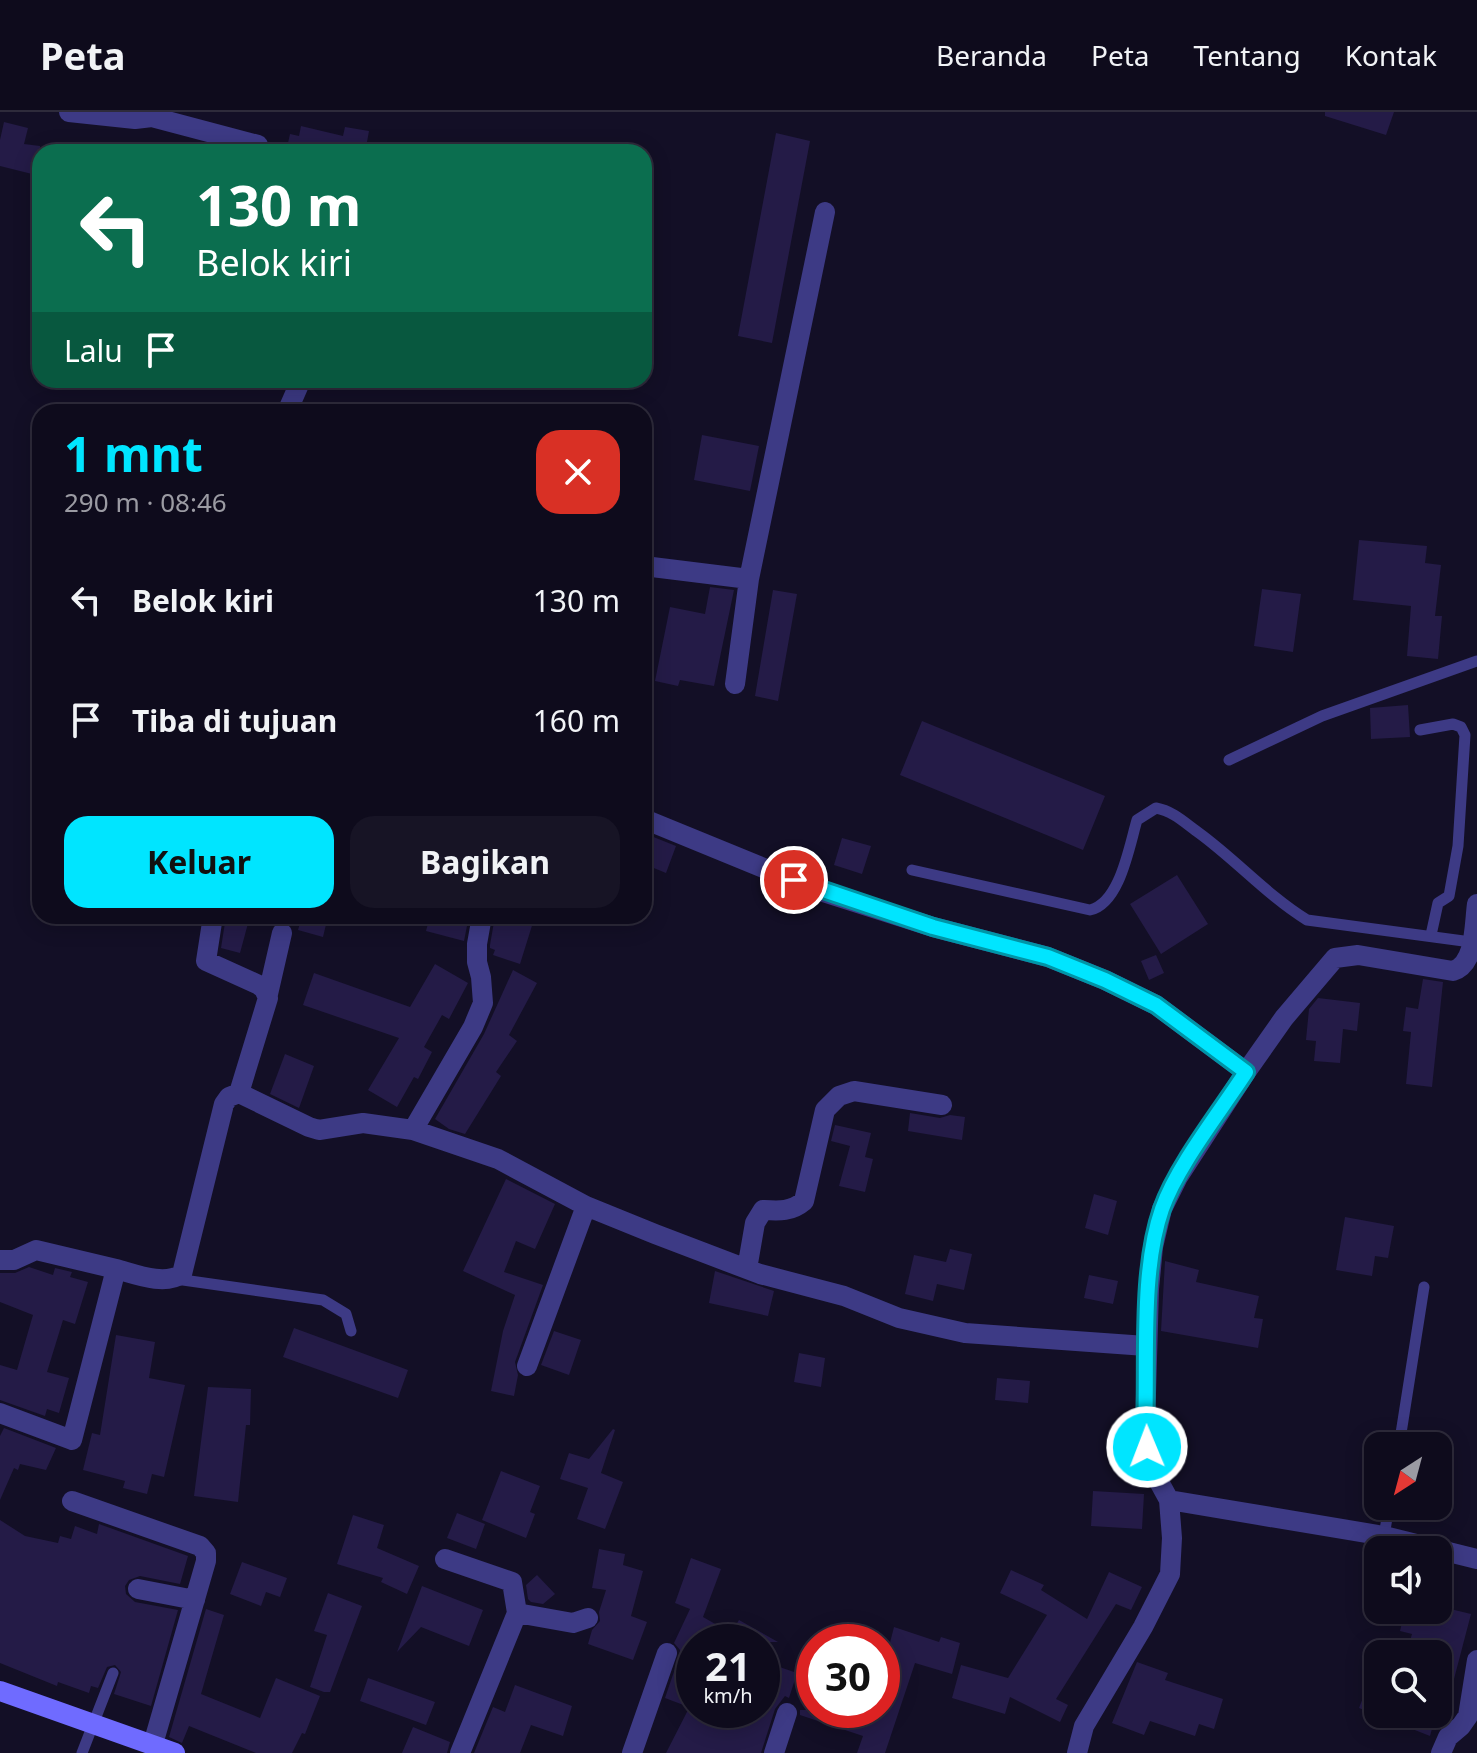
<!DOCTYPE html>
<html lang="id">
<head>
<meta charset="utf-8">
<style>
	:root { --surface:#0e0b1c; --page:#171425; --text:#f1f3f6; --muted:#9b9ba3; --line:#2e2b3b; --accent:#00e5ff }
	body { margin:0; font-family:"Noto Sans",sans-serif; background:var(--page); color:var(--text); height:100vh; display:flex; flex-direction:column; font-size:30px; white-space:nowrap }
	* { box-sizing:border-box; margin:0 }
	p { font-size:26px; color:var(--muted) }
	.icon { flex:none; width:44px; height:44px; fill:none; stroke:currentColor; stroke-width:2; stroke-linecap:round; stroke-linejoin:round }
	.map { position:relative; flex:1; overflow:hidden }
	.drawer { position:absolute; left:32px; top:292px; width:620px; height:520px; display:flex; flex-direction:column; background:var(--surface); border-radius:24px; box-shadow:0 4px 20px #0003,0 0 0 2px var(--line) }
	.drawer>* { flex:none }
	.top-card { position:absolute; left:32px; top:32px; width:620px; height:244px; border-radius:24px; box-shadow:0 4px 20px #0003,0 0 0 2px var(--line); background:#0b6e4f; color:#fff; overflow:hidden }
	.needle { width:52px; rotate:216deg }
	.buttons { position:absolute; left:1364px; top:1320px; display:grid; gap:16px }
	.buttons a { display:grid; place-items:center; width:88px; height:88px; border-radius:16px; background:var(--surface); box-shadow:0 4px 20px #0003,0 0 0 2px var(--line); font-size:40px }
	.speed { position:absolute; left:676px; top:1512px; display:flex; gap:16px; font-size:40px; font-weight:700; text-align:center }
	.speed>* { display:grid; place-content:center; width:104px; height:104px; border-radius:50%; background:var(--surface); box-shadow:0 4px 20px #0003,0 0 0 2px var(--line); line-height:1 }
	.speed small { font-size:20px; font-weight:400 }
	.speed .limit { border:12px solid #d22; background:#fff; color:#111 }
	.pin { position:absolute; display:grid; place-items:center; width:68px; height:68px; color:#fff; margin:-34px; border:4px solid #fff; border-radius:50%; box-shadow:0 2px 8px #0007 }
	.me { position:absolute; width:88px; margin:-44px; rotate:359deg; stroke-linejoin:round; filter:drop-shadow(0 0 6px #0008) }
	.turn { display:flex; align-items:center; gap:28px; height:168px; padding:0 32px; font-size:36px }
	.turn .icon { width:104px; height:104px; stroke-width:2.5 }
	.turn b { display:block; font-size:56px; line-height:68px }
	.then { display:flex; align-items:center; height:76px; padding:0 32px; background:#0003; gap:16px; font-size:30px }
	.round { display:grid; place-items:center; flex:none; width:84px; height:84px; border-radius:24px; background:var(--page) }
	.headline { display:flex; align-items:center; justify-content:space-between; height:136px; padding:0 32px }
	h1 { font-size:48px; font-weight:700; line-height:60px; color:var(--accent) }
	.button { display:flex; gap:16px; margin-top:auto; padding:16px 32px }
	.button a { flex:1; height:92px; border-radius:24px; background:var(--accent); color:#111; font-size:32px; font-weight:700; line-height:92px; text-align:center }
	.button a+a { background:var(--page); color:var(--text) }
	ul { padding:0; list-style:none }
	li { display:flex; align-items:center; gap:24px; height:120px; padding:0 32px }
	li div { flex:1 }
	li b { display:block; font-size:30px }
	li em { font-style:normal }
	header { display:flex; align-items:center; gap:48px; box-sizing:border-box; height:112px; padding:0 40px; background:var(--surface); border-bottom:2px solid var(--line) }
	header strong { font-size:38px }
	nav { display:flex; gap:44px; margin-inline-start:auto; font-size:28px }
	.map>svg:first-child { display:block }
	.building { fill:#241b47 }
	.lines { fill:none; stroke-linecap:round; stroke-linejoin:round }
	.lane { stroke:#3d3a85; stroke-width:11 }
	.street { stroke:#3d3a85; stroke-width:20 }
	.secondary { stroke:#6f6bff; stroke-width:20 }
	.route-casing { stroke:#0095a6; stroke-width:20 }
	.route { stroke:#00e5ff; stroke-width:14 }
</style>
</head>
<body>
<header>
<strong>Peta</strong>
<nav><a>Beranda</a><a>Peta</a><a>Tentang</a><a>Kontak</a></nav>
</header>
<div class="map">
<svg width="1477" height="1641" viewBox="0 0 1477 1641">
	<rect width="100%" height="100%" fill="#130f26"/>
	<path class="building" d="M1325,0h69l-8,23 -61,-19z
		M4,10l24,6 -4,16 16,2v30l-40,-10v-26z
		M301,14l42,10 2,-9 24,4 -2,11 16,3v7h-97l4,-18 9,2z
		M776,21l34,8 -38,202 -34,-7z
		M702,323l57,11 -9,45 -56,-11z
		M1359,428l68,6 -2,17 16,2 -6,51h7l-4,43 -31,-3 4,-50 -58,-6z
		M710,475l24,3 -20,96 -34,-6 -2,6 -23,-5 15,-74 35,7z
		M1262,477l39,5 -8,58 -39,-6z
		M773,478l24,4 -19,107 -23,-5z
		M1408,593l2,32 -39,2 -1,-31z
		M922,609l183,75 -22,54 -183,-75z
		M651,724l25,10 -10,27 -22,-9v-10z
		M842,726l29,8 -9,28 -28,-9z
		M1177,763l31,49 -47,30 -31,-50z
		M226,804h24l-10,37 -19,-5z
		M302,804h26l-5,21 -25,-7z
		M430,804h39l-5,25 -38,-10z
		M495,804h40l-15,48 -27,-9 2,-5 -5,-2v-3z
		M1156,843l8,18 -15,7 -8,-19z
		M435,852l33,19 -19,36 -7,-4 -18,32 8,5 -14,27 -4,-2 -17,30 -29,-17 31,-52 -96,-33 11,-32 96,34z
		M513,858l24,13 -28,52 8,6 -21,31 5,4 -36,58 -16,-5 -14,-10 49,-85z
		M1423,867l20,3 -11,105 -26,-3 5,-52 -8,-1 3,-24 12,2z
		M1318,886l42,5 -3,28 -14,-2 -3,34 -26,-2 2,-20 -10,-1 3,-31z
		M285,942l29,12 -15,42 -29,-14z
		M910,1001l30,5 10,-3 15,2 -3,23 -54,-9z
		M835,1013l36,8 -6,24 8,2 -8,33 -26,-6 11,-40 -19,-5z
		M506,1067l49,25 -20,45 -19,-8 -12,31 39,13 -28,77 3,13 -4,21 -23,-5 12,-60 12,-36 -52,-24z
		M1094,1082l23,7 -9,34 -23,-7z
		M1345,1105l49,9 -6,32 -13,-2 -3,20 -36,-6z
		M950,1137l22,5 -8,36 -27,-6 -4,17 -28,-7 9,-39 32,7z
		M1165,1149l34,9 -3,12 63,14 -5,22 9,1 -5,29 -97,-17z
		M29,1155l24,8 2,-7 17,4 -2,5 18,5 -13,42 -12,-4 -16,52 22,6 -10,35 -12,-4 -2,7 -45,-16v-35l17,5 16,-55 -33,-13v-29h15z
		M715,1159l59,20 -6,25 -59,-13z
		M1089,1163l29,6 -5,23 -29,-6z
		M294,1216l114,42 -10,28 -115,-41z
		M554,1219l27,9 -12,35 -28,-10z
		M116,1223l39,7 -6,36 36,7 -21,92 -12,-3 -5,20 -24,-6 2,-7 -42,-11 9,-37 8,2z
		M799,1241l26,5 -4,29 -27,-5z
		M997,1266l33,3 -2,22 -33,-3z
		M208,1275l43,2 -1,36h-4l-8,77 -44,-6z
		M4,1316l52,20 -10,22 -26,-6 -2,6 -4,-2 -14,32v-64z
		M613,1317l2,1 -14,43 22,9 -18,47 -28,-10 11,-31 -28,-9 9,-26 20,6z
		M501,1359l39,15 -10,26 5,2 -9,24 -44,-18z
		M1093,1379l51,3 -2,35 -51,-3z
		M457,1401l28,11 -9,25 -29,-11z
		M353,1403l31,10 -7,23 42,18 -12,28 -26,-12 2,-4 -46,-14z
		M0,1408l25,16 33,7 2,-7 11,3 4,-13 22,8 2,-10 89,32 -8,28 -40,-8 -11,4 -4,6 1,8 9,8 43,8 -27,96 -37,-12 7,-22 -6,-7 -8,2 -9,21 -7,-2 -2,7 -31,-11 -1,4 -57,-23z
		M599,1437l26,5 -2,11 20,6 -12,45 16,6 -14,38 -45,-16 4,-14 8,-9 -1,-9 7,-22 -14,-2z
		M691,1446l30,11 -18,48 28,16 8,-13 39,22h-84v67l-29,-11 14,-41 1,-7 -6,-7 16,-34 -15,-6z
		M242,1450l45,16 -7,19 -14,-5 -5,14 -31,-12z
		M1011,1458l33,15 -3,5 46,29 22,-47 33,15 -11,23 -15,-6 -60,95 12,6 -8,17 -50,-25 -5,17 -53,-16 9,-33 47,13 39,-63 -47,-22z
		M537,1463l18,19 -12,10 -12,-2 -3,-3 -2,-14z
		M422,1474l61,24 -14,36 -48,-19 -24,25z
		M328,1481l34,13 -32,86h-6l-14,-5 17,-52 -13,-4z
		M1438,1494l33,8 -17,65 -16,-5v-20h-32l6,-20 -12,-3 5,-21h33z
		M206,1497l18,6 -23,79 59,24 16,-40 44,18 -15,38 -3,-1 -10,20h-36l-67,-27 -7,17 -13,-6z
		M894,1515l45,15 2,-5 19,6 -8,31 -37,-11 -30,90h-28l6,-17 -63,-21v-5h82v-36z
		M762,1549l35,12 -8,25 -4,-2 -10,13 -14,44h-95l22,-43h74z
		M1137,1550l31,11 -3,7 58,19 -9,30 -15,-5 -4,12 -45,-15 -6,14 -32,-12z
		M1377,1550l1,52h58l-6,22 -71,-28z
		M368,1566l67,24 -9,23 -66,-24z
		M515,1573l57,21 -9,30 -32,-11 -11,28h-46l19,-46 12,5z
		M413,1615l37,15 -3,11h-45z"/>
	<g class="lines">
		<path class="lane" d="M1420,618l33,-6 8,3 4,8 -7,111 -9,50 -11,7 -7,32
			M1229,648l93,-44 155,-55
			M912,758l178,40c30,-7 39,-63 47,-90l19,-12c17,3 29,15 43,25 37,27 69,63 108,87l164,22
			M176,1167l147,21 23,14 5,17
			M1399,1334l25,-159
			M1384,1424l5,-30
			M82,1641l31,-80"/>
		<path class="street" d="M69,0l66,7 17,-2 106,28
			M287,300l14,-32
			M644,454l105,13 76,-367
			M735,572l14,-105
			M644,707l176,72 113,36 115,30 57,23 51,25 90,67
			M213,804l-7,45 53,24 5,4 4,9 -29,95 70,34 10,3 44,-7 50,7 85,29 88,47 69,28 105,40 84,22 55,22 66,15 181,13
			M268,882l14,-61
			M413,1018l60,-103 10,-24 -2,-26 -4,-15v-18l5,-28
			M0,1148h14l22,-10 80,19 -44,171 -72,-27
			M116,1157c19,5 48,17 66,5l42,-170 5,-7 10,-4
			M747,1157l8,-46 8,-13c16,1 28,2 41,-9l21,-91 14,-14 15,-5 88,14
			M527,1254l59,-160
			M1169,1388l215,36 93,23
			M72,1389l128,45 6,7v8l-53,183
			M445,1447l67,23 5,31
			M138,1477l57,11
			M460,1641l57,-140 56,10 15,-5
			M632,1641l35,-100
			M774,1641l13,-40
			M1077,1641l7,-27 59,-99 27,-53 2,-36 -3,-38 -17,-31 -7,-40 4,-140 4,-42 9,-38 16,-32 68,-105 38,-54 51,-60 23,-3 95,16c23,-7 21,-46 24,-67
			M1441,1641l7,-16 13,-11 7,-10 9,-56"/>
		<path class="secondary" d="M0,1579l175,62"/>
	</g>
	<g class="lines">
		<defs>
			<path id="route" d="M794,768l139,47 115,30 57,23 51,25 90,67c-26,40 -69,94 -84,137 -22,63 -14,153 -17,220l2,18"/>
		</defs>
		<use href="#route" class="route-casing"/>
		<use href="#route" class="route"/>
	</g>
</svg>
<div class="buttons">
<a><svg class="needle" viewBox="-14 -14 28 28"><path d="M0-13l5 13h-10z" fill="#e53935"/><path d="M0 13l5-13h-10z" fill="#9b9ba3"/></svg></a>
<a><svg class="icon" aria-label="sound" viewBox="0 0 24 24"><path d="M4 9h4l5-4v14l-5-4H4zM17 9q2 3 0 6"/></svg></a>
<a><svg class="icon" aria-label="search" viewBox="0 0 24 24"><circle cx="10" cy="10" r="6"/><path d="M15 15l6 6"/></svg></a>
</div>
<div class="speed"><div>21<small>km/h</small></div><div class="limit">30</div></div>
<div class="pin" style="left:794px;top:768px;background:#d93025"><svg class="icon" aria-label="arrive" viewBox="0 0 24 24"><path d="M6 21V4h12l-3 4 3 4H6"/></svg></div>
<svg class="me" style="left:1147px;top:1335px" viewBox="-20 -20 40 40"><circle r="17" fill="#00e5ff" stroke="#fff" stroke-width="3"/><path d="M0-11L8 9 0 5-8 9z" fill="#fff"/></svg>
<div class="top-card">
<div class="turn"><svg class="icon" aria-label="left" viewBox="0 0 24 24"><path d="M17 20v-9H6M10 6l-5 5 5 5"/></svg><div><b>130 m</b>Belok kiri</div></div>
<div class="then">Lalu<svg class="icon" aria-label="arrive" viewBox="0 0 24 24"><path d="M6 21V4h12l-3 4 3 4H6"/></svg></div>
</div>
<section class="drawer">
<div class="headline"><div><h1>1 mnt</h1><p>290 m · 08:46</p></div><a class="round" style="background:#d93025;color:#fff"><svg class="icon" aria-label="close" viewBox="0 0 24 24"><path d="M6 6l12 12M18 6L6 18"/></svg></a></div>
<ul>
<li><svg class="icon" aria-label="left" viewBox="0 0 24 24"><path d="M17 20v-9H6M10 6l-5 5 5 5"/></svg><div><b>Belok kiri</b></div><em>130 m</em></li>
<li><svg class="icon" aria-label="arrive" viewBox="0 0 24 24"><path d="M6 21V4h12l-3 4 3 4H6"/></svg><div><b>Tiba di tujuan</b></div><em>160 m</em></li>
</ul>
<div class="button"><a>Keluar</a><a>Bagikan</a></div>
</section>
</div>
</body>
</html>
